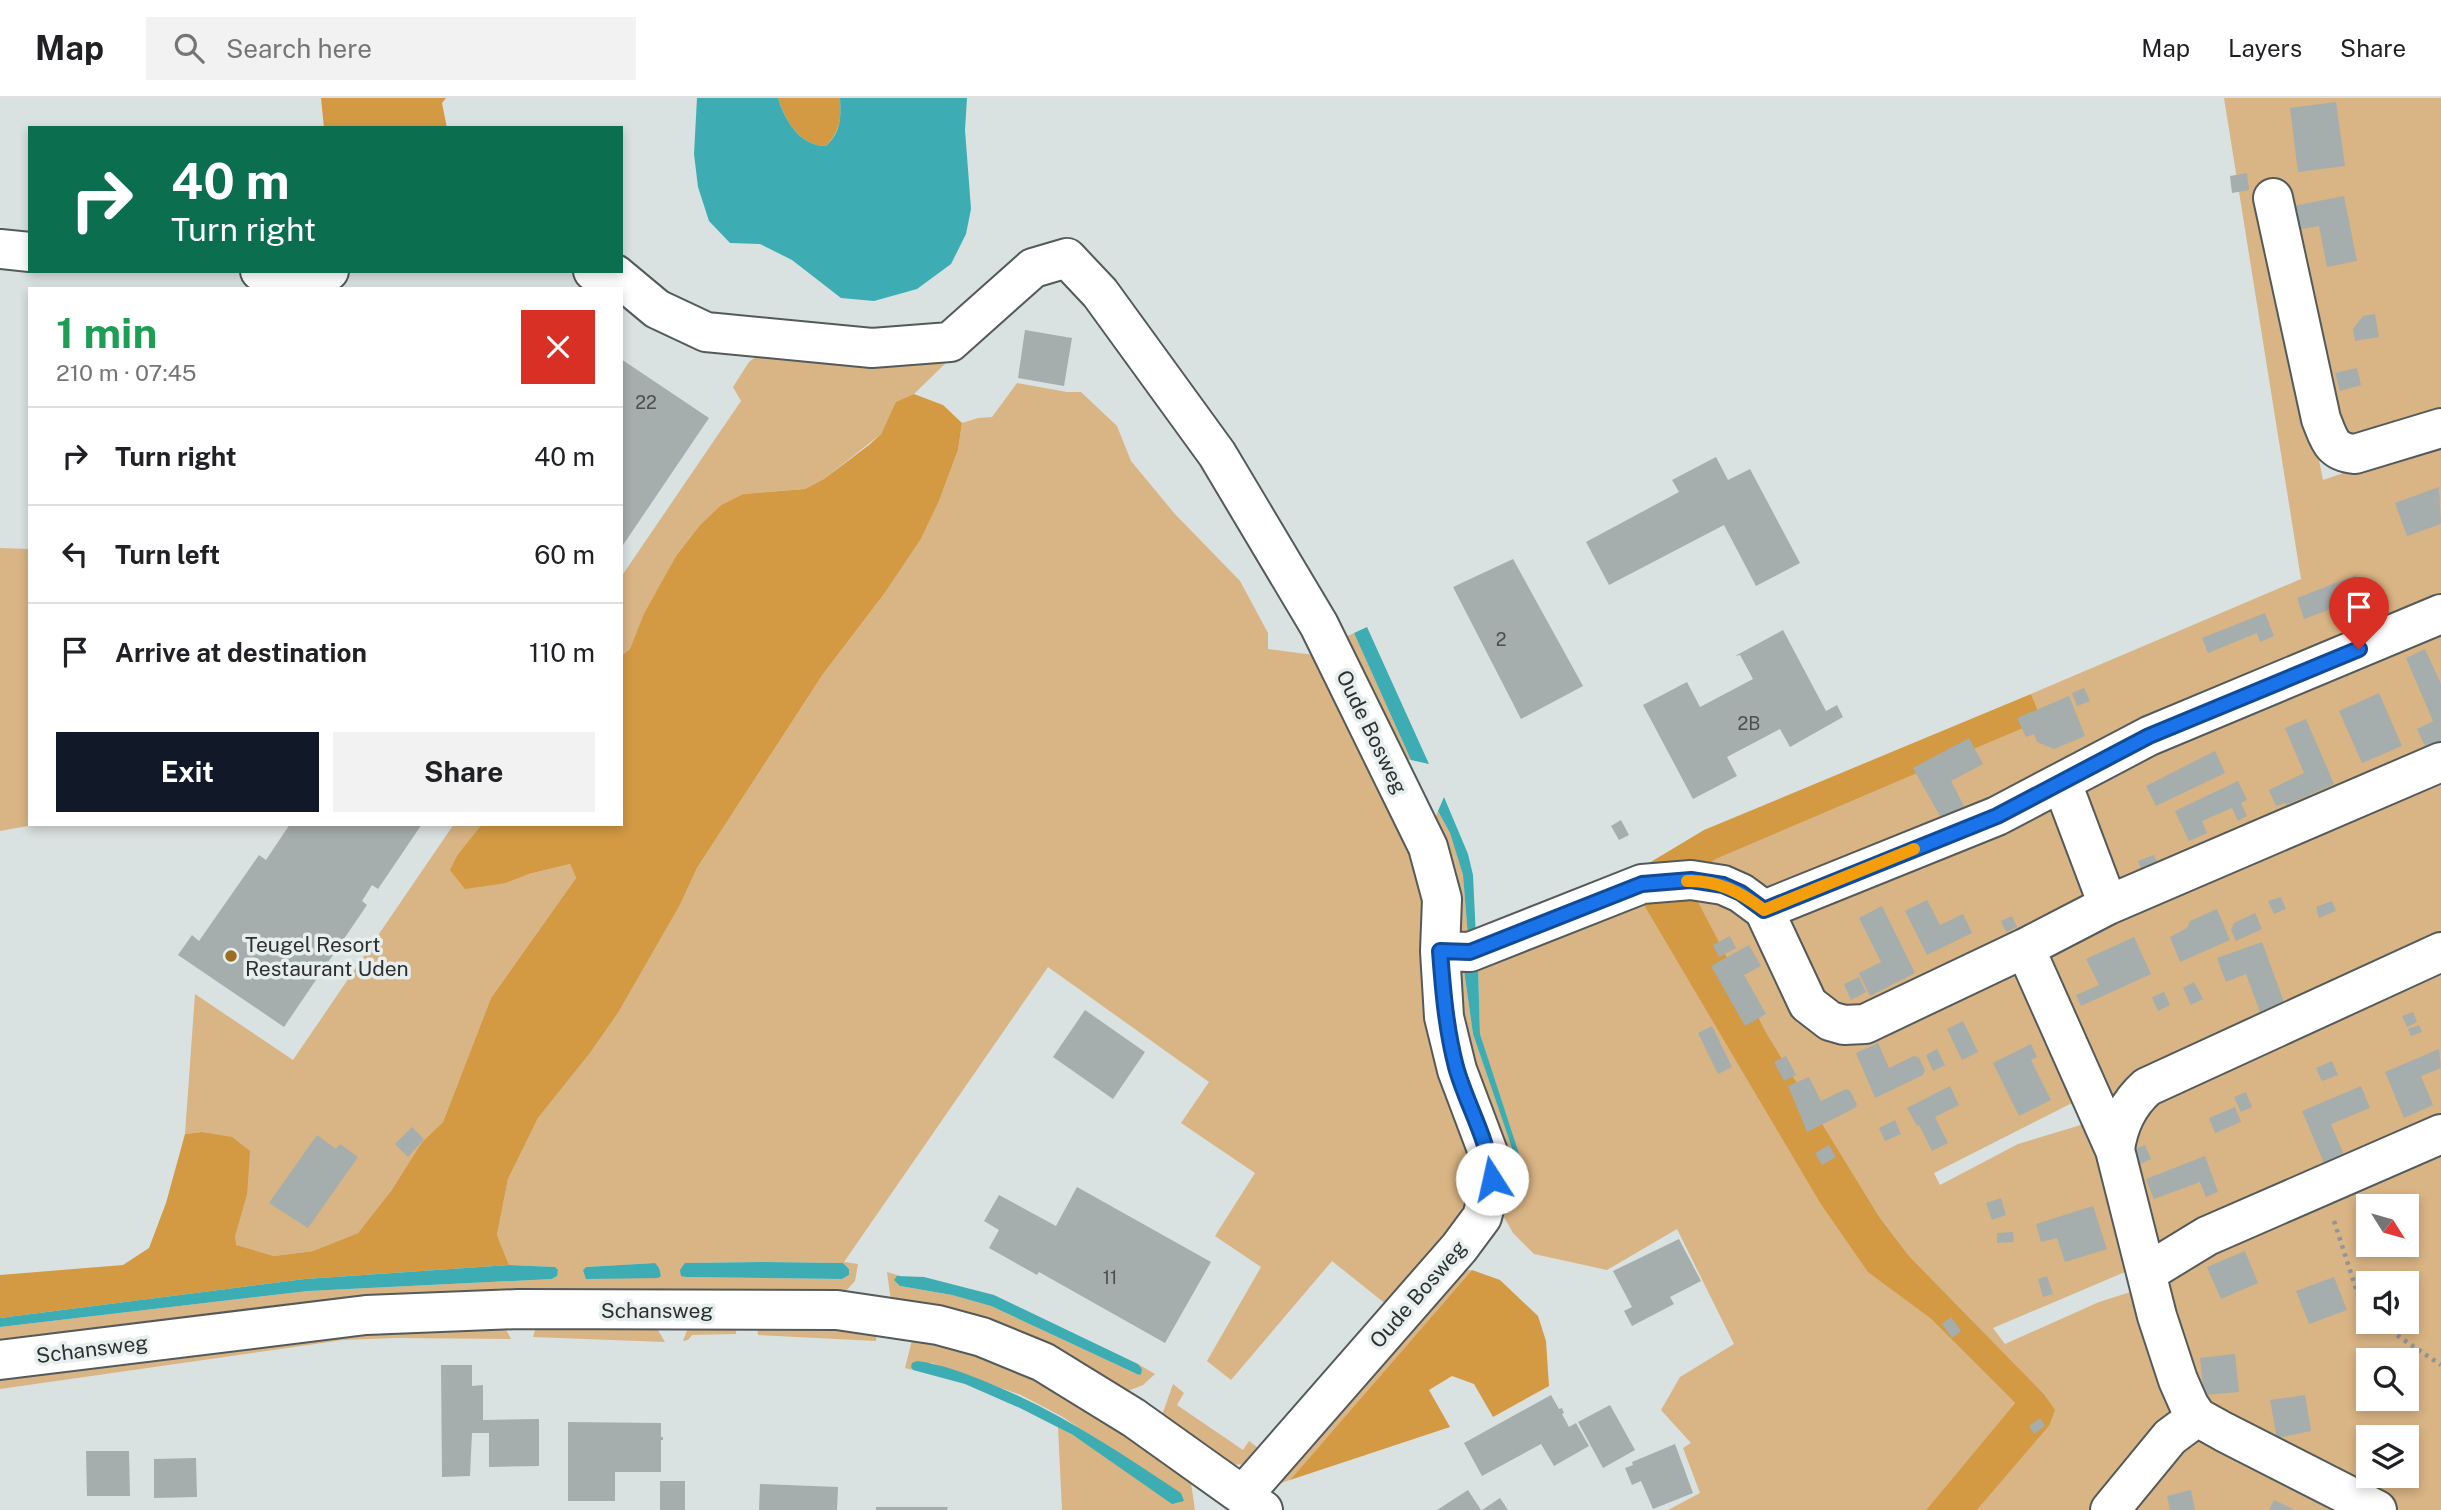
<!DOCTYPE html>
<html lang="en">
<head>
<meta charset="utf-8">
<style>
	:root { --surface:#fff; --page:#f2f2f2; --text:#202124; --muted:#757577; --line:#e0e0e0; --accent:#111827 }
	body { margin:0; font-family:"Public Sans",sans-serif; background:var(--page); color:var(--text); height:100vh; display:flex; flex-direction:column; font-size:26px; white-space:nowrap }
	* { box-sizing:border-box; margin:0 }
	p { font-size:23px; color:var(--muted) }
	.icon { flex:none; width:38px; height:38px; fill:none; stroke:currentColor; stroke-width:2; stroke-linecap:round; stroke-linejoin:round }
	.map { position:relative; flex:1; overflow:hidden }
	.panel { position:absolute; left:28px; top:189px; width:595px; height:539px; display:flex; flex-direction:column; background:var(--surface); border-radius:0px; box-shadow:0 4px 10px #0003 }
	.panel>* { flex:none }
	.top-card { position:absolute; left:28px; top:28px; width:595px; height:147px; border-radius:0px; box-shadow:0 4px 10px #0003; background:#0b6e4f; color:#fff; overflow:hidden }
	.needle { width:46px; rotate:127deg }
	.tools { position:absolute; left:2356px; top:1096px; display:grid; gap:14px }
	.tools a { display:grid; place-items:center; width:63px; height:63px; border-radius:0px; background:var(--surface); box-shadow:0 4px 10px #0003; font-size:35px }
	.pin { position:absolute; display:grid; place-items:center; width:60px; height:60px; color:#fff; margin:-72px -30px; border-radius:50% 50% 50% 0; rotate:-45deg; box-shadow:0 0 7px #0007 }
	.pin .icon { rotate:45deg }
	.me { position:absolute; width:77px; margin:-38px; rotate:350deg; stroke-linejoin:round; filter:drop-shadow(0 0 5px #0008) }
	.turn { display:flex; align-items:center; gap:24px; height:147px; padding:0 28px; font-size:32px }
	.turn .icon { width:91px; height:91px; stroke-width:2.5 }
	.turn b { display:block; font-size:49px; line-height:60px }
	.round { display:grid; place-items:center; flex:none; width:74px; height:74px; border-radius:0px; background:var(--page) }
	.overview { display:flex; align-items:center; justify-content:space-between; height:119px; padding:0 28px }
	h1 { font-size:42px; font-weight:700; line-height:52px; color:#1e9e55 }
	.cta { display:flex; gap:14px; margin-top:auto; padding:14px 28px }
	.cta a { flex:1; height:80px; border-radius:0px; background:var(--accent); color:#fff; font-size:28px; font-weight:700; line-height:80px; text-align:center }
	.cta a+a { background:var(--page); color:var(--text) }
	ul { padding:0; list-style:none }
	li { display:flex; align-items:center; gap:21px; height:98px; padding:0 28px; border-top:2px solid var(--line) }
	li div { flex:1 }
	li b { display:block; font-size:26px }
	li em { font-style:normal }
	header { display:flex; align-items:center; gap:42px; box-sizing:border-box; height:98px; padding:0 35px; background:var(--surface); border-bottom:2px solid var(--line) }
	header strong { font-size:33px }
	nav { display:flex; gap:38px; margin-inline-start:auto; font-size:24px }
	.search { width:490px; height:63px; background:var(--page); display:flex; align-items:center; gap:18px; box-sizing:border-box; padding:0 24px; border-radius:0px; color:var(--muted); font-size:26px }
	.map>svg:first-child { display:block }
	.green { fill:#d9b484; fill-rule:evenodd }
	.forest { fill:#d39943 }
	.water { fill:#3dacb3 }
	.building { fill:#a6adad }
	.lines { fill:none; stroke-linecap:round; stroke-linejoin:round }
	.minor-casing { stroke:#545a5a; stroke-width:42 }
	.path { stroke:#909595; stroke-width:4.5; stroke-dasharray:3.5 5; stroke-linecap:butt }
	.minor { stroke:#fff; stroke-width:38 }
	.route-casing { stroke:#114b97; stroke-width:18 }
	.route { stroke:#1a73e8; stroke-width:12 }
	.slow { stroke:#f59e0b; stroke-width:12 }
	.poi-dot { fill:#9c6c1f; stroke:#e7eeee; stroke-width:2.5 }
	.labels { text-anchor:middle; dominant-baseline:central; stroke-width:7; stroke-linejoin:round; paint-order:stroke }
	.number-label { font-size:18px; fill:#4c4f4f }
	.street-label { font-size:21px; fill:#2e3030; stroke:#e7eeee }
	.poi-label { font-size:21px; fill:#2e3030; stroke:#e7eeee; text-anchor:start }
</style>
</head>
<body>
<header>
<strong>Map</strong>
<div class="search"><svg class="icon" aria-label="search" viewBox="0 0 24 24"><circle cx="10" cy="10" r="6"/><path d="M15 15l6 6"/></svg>Search here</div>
<nav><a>Map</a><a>Layers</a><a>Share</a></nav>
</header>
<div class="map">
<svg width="2441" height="1412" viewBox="0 0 2441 1412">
	<rect width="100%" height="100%" fill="#dae1e1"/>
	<path class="green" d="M2224,0h217v320l-98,19 -77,-244 57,287 118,-40v166l-660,286 -83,-20 18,-13 326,-139 -11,-26 270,-115z
		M765,252l190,4 -41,40 -18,9 -15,31 -57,45 -19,10 -62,5 -22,11 -21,20 -24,31 -31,58 -15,35 -9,7v-79l120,-176 -8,-14 16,-25z
		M1017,285l50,9h14l36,34 14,35 43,52 66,68 28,52v16l46,6 101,204 8,37 1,113 7,37 44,127 -10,45 -78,87 -55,-44 -101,119 -24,-19 54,-94 -46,-31 40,-63 -74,-50 28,-41 -161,-115 -204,295 14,2 -3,17 -12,13 -843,52v-19l308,-36 244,-12 5,-3 -2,-9 -46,-2 -12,-30 11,-56 30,-61 52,-65 28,-40 62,-108 17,-37 126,-194 61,-80 37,-55 18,-38 19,-51 4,-27 16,-5 14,-1zM761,1164l82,1 6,6v6l-7,4 -156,-2 -1,-14zM654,1165l5,6 2,7 -78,-6 3,-3z
		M0,450l30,1v275h9l-39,7z
		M2441,526v130l-326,131 -32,-87 3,-13z
		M1354,535l57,127 -14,-2 -59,-117z
		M2441,673v174l-330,175 -72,-171z
		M2049,710l10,3 31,79 -8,11 -215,110 -43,-3 -41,-84 6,-13z
		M1438,713l12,22 13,42 5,62 -9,-2 -29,-105z
		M454,726h28l-24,30 48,29 23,-9 41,-10 6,14 -85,120 -48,124 -21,20 -31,49 -33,42 -45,18 -39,5 -39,-11v-8l12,-42 -46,-63 -16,2 10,-140 98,66z
		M1691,790l42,10 92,131 185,-60 12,8 60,121 -148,75 6,12 78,-41 76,-23 45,145 -146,62 12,16 94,-42 41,-13 41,112 -79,109h-125l72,-84 -6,-33 -134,-137 -29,-38 -113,-184z
		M1645,806l175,299 48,68 62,47 85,85 -89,107h-258l32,-17 -17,-45 8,-5 -30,-33 19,-33 54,-33 -57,-115 -70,41 -73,-16 -21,-21 -13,-23 -50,-238 14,-2 9,64 42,123 -1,40 8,-19 -42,-144 -2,-67z
		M2441,862v167l-290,129 -23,-89 12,-64z
		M2441,1043v369h-43l-101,-50 -97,-56 -38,-107 8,-26zM2368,1108h38v38h-38zM2368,1185h38v38h-38zM2368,1262h38v38h-38zM2368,1339h38v38h-38z
		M1472,1172l-182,210 -9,3 2,-17 168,-195z
		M887,1174l14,4h-4l3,10 52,9 39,11 148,69 3,-6 -4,-5 17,10 -12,11 -18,7 -234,-91z
		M502,1224l9,17 -114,-1 -54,2 -343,49v-16l210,-26z
		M537,1224l118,3 10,17 -132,-5z
		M689,1227h47v9l-44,1 -4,5 -5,1z
		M757,1228l120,4 -1,11 -118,-6z
		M913,1238l47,11 74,27 156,102 5,34h-133l-4,-83 126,70 -123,-81 -40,-21 -89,-32 -21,4 2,3 -8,-2z
		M1173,1286l11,9 -7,12 66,45 6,-9 17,13c-15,9 -23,14 -41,8l-64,-44z
		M2189,1335l165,77h-236z"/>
	<path class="forest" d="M321,0h125l-4,5 5,25h-123z
		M778,0h62c1,21 1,32 -14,48 -26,0 -41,-25 -48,-48z
		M914,296l29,11 19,18 -4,27 -19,51 -18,38 -37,55 -61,80 -126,194 -17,37 -62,108 -28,40 -52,65 -30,61 -11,56 12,30 -204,14 -305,39v-43l123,-10 26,-17 17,-45 19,-69 16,-2 31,5 18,14 -3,44 -12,42 1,8 38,11 39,-5 45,-18 33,-42 31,-49 21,-20 48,-124 85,-120 -6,-14 -41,10 -23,9 -41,6 -15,-19 8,-16 24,-30h139v-168l9,-7 14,-35 32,-58 24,-31 21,-20 22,-11 62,-5 19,-10 45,-34 12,-11 15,-32z
		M2031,596l11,26 -326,139 -18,13h-64l70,-42z
		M1691,790l76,146 113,184 29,38 134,137 12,17 -6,16 -72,84h-51l89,-107 -85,-85 -62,-46 -48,-69 -180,-305z
		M1472,1172l28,10 38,36 8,25 3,45 -56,31 -19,-33 -22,-8 -23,14 21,37 -160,53z"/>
	<path class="water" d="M697,0h81c7,23 22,48 48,48 15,-15 15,-27 14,-48h127l-2,32 6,79 -5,25 -15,30 -34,25 -43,12 -33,-3 -49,-38 -32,-16 -30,-1 -21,-22 -11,-34 -4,-33z
		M1367,529l62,137 -18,-4 -57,-127z
		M1444,699l24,57 5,21 3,63 -8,-1 -5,-62 -13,-42 -12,-22z
		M1478,869l2,67 40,123 2,21 -4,23 -4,-4 1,-40 -42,-123 -9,-64z
		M761,1164l82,1 6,6v6l-7,4 -156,-2 -5,-1 -1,-6 5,-7z
		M655,1165l4,5 2,8 -3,2 -72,1 -3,-9 3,-3z
		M509,1167l46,2 3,3 -1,6 -5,3 -244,12 -308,36v-9l305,-39z
		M897,1178l27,1 70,18 144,69 4,5 -1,5 -2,1 -148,-69 -39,-11 -52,-9 -6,-6z
		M917,1263c23,3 45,11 67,20 73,29 132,69 197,112l3,8 -12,3 -99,-69 -53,-27 -55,-24 -52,-14 -2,-3 1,-4z"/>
	<path class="building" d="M2336,4l9,64 -47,6 -8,-64z
		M2247,75l2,17 -17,3 -2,-17z
		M2344,98l13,65 -30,6 -8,-41 -22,4 -4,-24z
		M2375,216l4,23 -24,4 -2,-12 10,-13z
		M1025,232l47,8 -8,48 -46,-8z
		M621,261l88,59 -88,130z
		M2357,270l4,17 -21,6 -5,-18z
		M1716,359l12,23 22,-11 50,94 -44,23 -32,-61 -115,60 -23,-43 93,-50 -7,-12z
		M2439,389l2,37 -34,12 -12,-33z
		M1513,461l70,127 -62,33 -68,-132z
		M2356,477l8,22 -60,22 -7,-21z
		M2374,504l7,16 -11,5 -6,-17z
		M2265,515l9,23 -14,6 -3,-9 -49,20 -6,-15z
		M1783,532l43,81 11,-6 6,12 -53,30 -10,-18 -53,28 10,19 -44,23 -50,-94 44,-23 13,25 53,-28 -13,-24 -5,1z
		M2425,551l16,35v57l-15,7 -9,-19 16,-8 -27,-63z
		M2084,590l6,13 -13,5 -5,-13z
		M2379,595l23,53 -40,17 -23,-52z
		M2069,598l16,40 -31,13 -17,-7 -3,-8 -8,3 -9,-19z
		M2306,621l28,65 -48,21v-2l-10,3 -7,-16 35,-17 -19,-45z
		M1969,640l14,26 -32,17 13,25 -23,12 -28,-50z
		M2215,653l10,22 -69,33 -10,-20z
		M2238,683l9,19 -6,3 6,13 -9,5 -6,-13 -30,13 5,12 -18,8 -14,-30z
		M1621,722l8,15 -10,5 -8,-14z
		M290,726h132l-44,65 -6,-4 -10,16 5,4 -83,122 -106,-72 14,-20 7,6 60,-86 7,5z
		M2154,757l7,16 -16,6 -7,-16z
		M2281,799l5,12 -12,5 -6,-13z
		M1927,802l13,25 23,-11 9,19 -45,22 -22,-44z
		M2332,803l4,10 -17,7 -3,-11z
		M1882,808l33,67 -45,23 -11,-23 22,-11 -22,-44z
		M2217,811l13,31 -50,22 -10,-25 17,-9 3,-7z
		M2255,815l7,16 -26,12 -5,-11 3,-7z
		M2012,818l5,11 -11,5 -5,-11z
		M1730,838l6,12 -17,9 -6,-12z
		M2134,839l17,37 -70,32 -5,-11 23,-10 -13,-26z
		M2262,844l22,60 -24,10 -14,-38 -20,8 -9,-24z
		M1749,847l12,21 -17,9 22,39 -21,12 -34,-60z
		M1859,879l7,15 -15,8 -7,-16z
		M2194,884l9,17 -12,6 -8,-17z
		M2164,894l6,13 -12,6 -6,-14z
		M1085,912l60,42 -32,47 -60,-42z
		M2413,914l4,10 -10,5 -5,-11z
		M1963,923l15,31 -16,8 -15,-31z
		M2419,927l3,7 -11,4 -3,-7z
		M1712,928l20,41 -14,7 -20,-41z
		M1878,945l11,25 25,-12 5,2 6,12 -2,5 -48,23 -19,-45z
		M2031,946l6,13 -6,3 20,40 -32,16 -26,-53z
		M1937,951l8,16 -12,6 -7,-16z
		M2439,951l2,19 -20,8 12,29 -29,13 -19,-46z
		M1786,958l10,19 -12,6 -10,-19z
		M2332,963l6,14 -16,6 -6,-13z
		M1809,979l12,24 25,-12 4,2 7,13 -2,4 -48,24 -19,-46z
		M1950,988l9,19 -24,12 13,26 -16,8 -13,-26 -2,1 -10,-18z
		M2361,988l9,22 -39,16 13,31 -20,8 -22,-52z
		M2246,994l6,15 -11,5 -7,-15z
		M2235,1009l6,15 -26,11 -6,-15z
		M1895,1022l6,14 -16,7 -6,-13z
		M412,1029l12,12 -16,18 -13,-13z
		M317,1037l19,14 4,-5 18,13 -50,71 -39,-25z
		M1829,1047l7,12 -14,8 -7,-12z
		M2145,1047l6,14 -14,7 -7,-15z
		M2205,1058l13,36 -12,5 -6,-15 -46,17 -8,-20z
		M1077,1089l134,75 -46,81 -126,-71 -2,3 -48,-27 10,-18 -15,-9 15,-26 57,31z
		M2001,1100l5,17 -14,5 -6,-17z
		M2093,1108l14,43 -42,13 -8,-24 -16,4 -5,-18z
		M2013,1134l1,10 -17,1v-10z
		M1679,1141l22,42 -31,16 4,7 -42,22 -8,-15 8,-4 -19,-36z
		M2245,1153l13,32 -37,16 -14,-32z
		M2047,1178l6,18 -10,3 -5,-18z
		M2334,1179l13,33 -38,14 -13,-33z
		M1951,1219l10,14 -9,7 -10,-14z
		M2235,1256l4,38 -35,3 -4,-37z
		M441,1267h31v21l11,-1v35l56,-1v47l-50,1v-34h-17l-2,43 -28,1z
		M1551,1297l8,14 3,-1 2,5 -2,1 7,13 7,-4 13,23 -35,20 -13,-22 -59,32 -18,-33z
		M2305,1297l6,36 -34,7 -7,-38z
		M1610,1307l25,45 -32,18 -25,-46z
		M2040,1320l5,8 -11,8 -5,-8z
		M568,1324l93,1v14h2v3h-2v32h-46v29h-47z
		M1675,1346l18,49 -40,16 -12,-28 -9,4 -7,-17 8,-3 -1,-3z
		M86,1353h43l1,45h-43z
		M196,1360l1,39 -43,1v-39z
		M660,1383h25v29h-25z
		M760,1386l78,3 -1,23h-78z
		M1468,1392l13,20h-44z
		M2191,1392l4,20h-25l-3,-14z
		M1500,1400l8,12h-26z
		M2274,1402l21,10h-26z
		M876,1409h72l-1,3h-71z"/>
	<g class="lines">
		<defs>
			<path id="minor" d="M2273,100l48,221c8,20 10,33 34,35l86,-26
				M0,151l30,3
				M260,173l52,5 17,-5
				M593,173l22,3 42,35 49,23 166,16 78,-6 83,-74 34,-10 33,35 117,161 102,171 109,222 14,52 -2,52 4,66 13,53 32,85 3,24 -10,38 -23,31 -216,247
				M2062,685l46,122
				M2025,850l83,-43 333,-143
				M1440,853l30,1 172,-68 49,-4 32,5 18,8 23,17
				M2115,1052c3,-25 13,-46 32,-63l294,-135
				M2148,1174l59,-36 234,-102
				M0,1262l366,-45 152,-6 319,1 101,15 44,12 61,25 91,56 129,92
				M2110,1412l60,-73 27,-20
				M2377,1412l-153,-78 -27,-15 -8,-12 -11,-25 -21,-64 -42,-166 -90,-202 -160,76 -21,1 -14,-4 -22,-17 -44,-94 233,-94 152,-80 292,-122"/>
		</defs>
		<use href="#minor" class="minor-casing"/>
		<path class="path" d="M2334,1123l25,77 9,13
			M2376,1223l65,44"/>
		<use href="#minor" class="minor"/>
	</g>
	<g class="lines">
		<defs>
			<path id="route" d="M1492,1081c-4,-41 -25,-73 -36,-112 -10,-39 -13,-76 -16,-116l30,1 172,-68 49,-4 32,5 18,8 23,17 233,-94 152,-80 210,-87"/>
		</defs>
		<use href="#route" class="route-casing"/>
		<use href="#route" class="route"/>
		<path class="slow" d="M1687,783c31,-1 53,11 77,29l150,-61"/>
	</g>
	<circle class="poi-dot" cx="231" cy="858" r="7"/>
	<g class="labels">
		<g class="number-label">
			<text x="646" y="304">22</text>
			<text x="1501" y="541">2</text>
			<text x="1749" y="625">2B</text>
			<text x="1110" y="1179">11</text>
		</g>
		<g class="street-label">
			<text transform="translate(1372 634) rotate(64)">Oude Bosweg</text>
			<text transform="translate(1418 1196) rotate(-49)">Oude Bosweg</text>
			<text x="657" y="1212">Schansweg</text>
			<text transform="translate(92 1251) rotate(-7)">Schansweg</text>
		</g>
		<g class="poi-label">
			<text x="245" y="846">Teugel Resort<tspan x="245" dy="24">Restaurant Uden</tspan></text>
		</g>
	</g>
</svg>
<div class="tools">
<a><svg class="needle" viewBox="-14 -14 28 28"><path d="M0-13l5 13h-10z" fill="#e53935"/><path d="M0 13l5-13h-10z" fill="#757577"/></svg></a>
<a><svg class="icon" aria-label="sound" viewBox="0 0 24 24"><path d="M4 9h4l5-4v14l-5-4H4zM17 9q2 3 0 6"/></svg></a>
<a><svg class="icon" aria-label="search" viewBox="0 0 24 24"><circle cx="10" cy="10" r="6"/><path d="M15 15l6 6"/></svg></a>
<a><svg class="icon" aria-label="layers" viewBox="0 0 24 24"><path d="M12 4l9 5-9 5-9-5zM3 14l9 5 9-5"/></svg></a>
</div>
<div class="pin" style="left:2359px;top:551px;background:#d93025"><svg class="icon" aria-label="arrive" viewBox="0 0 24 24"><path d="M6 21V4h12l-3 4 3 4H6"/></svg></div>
<svg class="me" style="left:1492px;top:1081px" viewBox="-20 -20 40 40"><circle r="19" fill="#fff"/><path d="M0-13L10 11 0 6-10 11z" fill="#1a73e8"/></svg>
<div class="top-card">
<div class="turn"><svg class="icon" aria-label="right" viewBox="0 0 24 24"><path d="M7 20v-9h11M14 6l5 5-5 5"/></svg><div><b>40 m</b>Turn right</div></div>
</div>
<section class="panel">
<div class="overview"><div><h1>1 min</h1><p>210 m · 07:45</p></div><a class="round" style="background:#d93025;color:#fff"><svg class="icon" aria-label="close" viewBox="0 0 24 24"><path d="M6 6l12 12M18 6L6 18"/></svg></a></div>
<ul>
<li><svg class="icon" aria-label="right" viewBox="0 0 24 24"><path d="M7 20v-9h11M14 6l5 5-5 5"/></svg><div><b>Turn right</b></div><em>40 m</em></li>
<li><svg class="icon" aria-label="left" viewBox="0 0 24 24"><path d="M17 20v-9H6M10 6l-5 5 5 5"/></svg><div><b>Turn left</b></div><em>60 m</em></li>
<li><svg class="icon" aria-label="arrive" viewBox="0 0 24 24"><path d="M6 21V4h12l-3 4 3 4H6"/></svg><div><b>Arrive at destination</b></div><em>110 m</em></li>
</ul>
<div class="cta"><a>Exit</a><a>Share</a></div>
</section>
</div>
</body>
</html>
